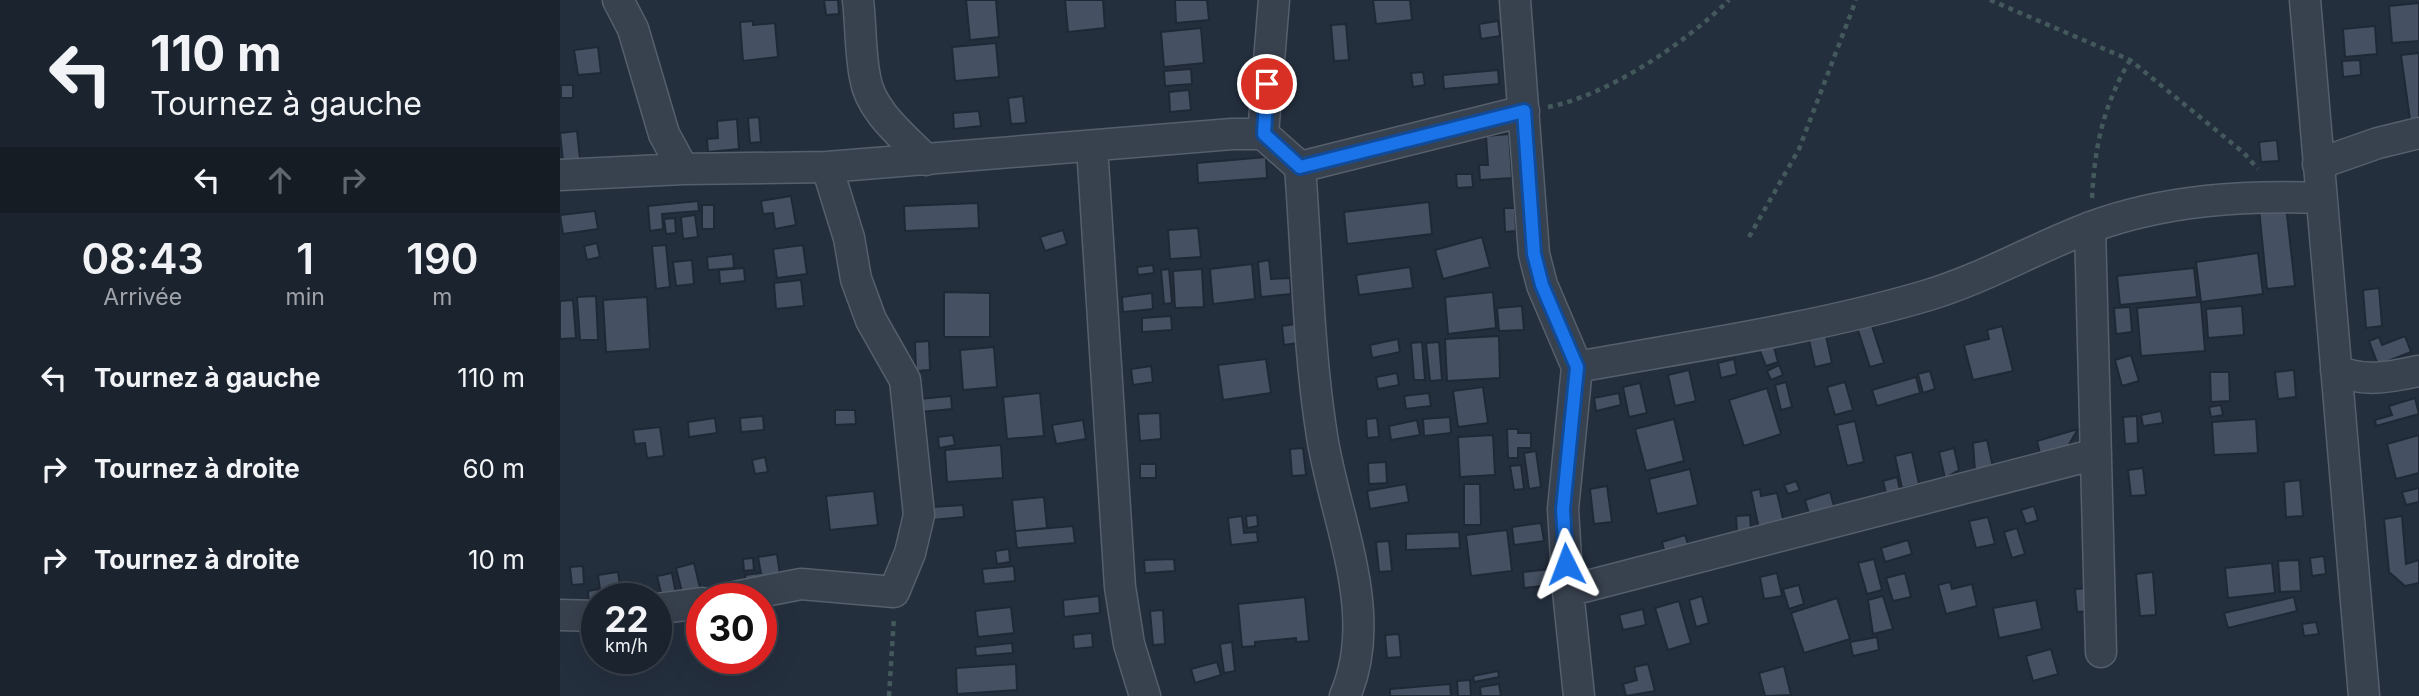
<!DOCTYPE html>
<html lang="fr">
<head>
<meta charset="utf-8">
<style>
	:root { --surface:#1b232e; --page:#282f3a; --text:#f1f3f6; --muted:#a0a4aa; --line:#39404a }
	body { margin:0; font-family:Inter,sans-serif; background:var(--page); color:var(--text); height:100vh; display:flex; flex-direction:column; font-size:26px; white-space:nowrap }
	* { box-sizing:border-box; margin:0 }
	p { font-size:23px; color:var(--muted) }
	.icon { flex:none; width:38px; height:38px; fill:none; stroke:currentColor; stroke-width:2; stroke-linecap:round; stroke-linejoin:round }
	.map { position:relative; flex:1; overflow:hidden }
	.drawer { display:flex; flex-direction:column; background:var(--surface); width:560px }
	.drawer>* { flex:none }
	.top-card { background:#1b232e; color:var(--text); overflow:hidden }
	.speed { position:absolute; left:21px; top:583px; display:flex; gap:14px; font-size:35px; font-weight:700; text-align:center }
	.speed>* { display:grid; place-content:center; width:91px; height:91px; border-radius:50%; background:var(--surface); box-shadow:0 7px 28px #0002,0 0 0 2px var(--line); line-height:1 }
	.speed small { font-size:18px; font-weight:400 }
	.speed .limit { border:10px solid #d22; background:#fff; color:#111 }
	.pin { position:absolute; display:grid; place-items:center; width:60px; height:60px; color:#fff; margin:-30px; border:4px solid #fff; border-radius:50%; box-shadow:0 2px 7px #0007 }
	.me { position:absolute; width:77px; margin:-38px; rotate:357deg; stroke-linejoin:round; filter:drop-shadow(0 0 5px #0008) }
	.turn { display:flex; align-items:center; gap:24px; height:147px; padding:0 35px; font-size:32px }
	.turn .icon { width:91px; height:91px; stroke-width:2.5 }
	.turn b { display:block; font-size:49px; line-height:60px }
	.lanes { display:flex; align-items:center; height:66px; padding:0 35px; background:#0003; justify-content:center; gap:35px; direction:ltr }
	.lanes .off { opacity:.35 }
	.eta { display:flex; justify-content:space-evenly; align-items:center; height:119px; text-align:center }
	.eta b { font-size:42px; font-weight:600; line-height:49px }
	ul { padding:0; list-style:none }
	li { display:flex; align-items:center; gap:21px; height:91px; padding:0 35px }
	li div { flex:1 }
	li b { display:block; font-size:26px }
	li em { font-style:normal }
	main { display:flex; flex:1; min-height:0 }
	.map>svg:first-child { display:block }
	.building { fill:#455162; stroke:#1f2835; stroke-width:2 }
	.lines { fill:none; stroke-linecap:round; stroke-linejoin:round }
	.street-casing { stroke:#565f6c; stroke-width:33 }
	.path { stroke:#44595c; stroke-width:4.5; stroke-dasharray:5 5; stroke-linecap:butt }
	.street { stroke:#38414e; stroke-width:30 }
	.route-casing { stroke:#114b97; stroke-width:18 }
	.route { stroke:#1a73e8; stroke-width:12 }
</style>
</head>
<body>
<main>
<section class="drawer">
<div class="top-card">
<div class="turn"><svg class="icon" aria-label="left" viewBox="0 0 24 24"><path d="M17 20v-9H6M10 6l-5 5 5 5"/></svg><div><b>110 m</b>Tournez à gauche</div></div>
<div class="lanes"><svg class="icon" aria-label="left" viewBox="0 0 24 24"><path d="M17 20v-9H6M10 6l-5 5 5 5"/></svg><svg class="icon off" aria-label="ahead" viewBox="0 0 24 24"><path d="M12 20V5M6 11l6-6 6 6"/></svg><svg class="icon off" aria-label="right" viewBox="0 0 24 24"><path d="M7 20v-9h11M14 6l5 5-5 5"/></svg></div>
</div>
<div class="eta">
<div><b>08:43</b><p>Arrivée</p></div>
<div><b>1</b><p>min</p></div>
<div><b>190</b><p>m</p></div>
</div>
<ul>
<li><svg class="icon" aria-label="left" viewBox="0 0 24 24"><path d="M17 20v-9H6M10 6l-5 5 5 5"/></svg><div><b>Tournez à gauche</b></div><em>110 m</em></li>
<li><svg class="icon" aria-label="right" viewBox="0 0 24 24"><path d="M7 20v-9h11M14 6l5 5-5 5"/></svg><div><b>Tournez à droite</b></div><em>60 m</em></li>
<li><svg class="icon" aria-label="right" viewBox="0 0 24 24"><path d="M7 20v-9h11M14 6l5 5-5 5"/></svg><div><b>Tournez à droite</b></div><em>10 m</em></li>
</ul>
</section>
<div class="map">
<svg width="1859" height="696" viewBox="0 0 1859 696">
	<rect width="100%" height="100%" fill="#242f3e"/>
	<path class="building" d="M264,0h14l1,14 -13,1z
		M406,0h30l3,37 -29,3z
		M505,0h38l2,28 -37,4z
		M615,0h32l2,20 -33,3z
		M813,0h37l2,20 -36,4z
		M1859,3v38l-27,2 -3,-37z
		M193,21v4l22,-2 3,34 -35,4 -3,-39z
		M938,21l2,15 -19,3 -2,-15z
		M786,24l3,36 -15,1 -3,-36z
		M1815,26l2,28 -32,3 -2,-28z
		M641,28l3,35 -40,4 -3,-35z
		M436,43l3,34 -44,4 -3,-34z
		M38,47l3,26 -23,2 -4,-25z
		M1859,53v73l-8,1 -10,-72z
		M1800,60l1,15 -18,2 -1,-16z
		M631,69l1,15 -27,2 -1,-15z
		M938,70l1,14 -55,5 -1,-14z
		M863,72l2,13 -12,2 -2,-14z
		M1,85h12v13h-12z
		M629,90l2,20 -21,2 -1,-20z
		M463,96l3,27 -15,1 -3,-26z
		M419,111l2,15 -27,3 -1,-16z
		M199,117l2,25 -11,1 -2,-25z
		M177,119l2,30 -31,3 -1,-13 11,-1 -1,-17z
		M17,131l3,28 -17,2 -3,-28z
		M949,134l3,44 -32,2 -1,-15h9l-2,-29z
		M1717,140l2,21 -18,1 -2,-20z
		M706,157l1,21 -69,5 -1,-20z
		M896,174h16l1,13 -16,1z
		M231,196l5,29 -21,4 -2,-16 -10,1 -2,-13z
		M138,201l1,10 -37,3 1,15 -13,2 -2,-25z
		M869,202l3,32 -85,10 -3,-32z
		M418,203l1,25 -74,3 -1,-25z
		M142,205h12v24h-12z
		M1726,206l9,80 -28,3 -8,-80z
		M944,208h11l1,23 -11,1z
		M35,211l3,18 -35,5 -3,-19z
		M135,215l3,22 -15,2 -2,-22z
		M115,218l1,15 -10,1 -2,-15z
		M638,228l3,29 -31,2 -2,-29z
		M503,230l4,14 -22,7 -5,-14z
		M922,237l8,30 -47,12 -8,-29z
		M37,243l3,14 -13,3 -3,-14z
		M106,245l4,42 -14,2 -4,-43z
		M243,245l4,29 -30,4 -4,-29z
		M1698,253l5,41 -62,8 -5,-40z
		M173,254l1,14 -26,2 -1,-13z
		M132,260l2,24 -18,2 -3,-24z
		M709,260l2,19 19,-1 1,16 -30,3 -3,-35z
		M692,264l3,35 -42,5 -3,-35z
		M593,265l1,8 -16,2 -1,-8z
		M850,267l3,21 -54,7 -3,-20z
		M184,268l1,13 -25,3 -1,-14z
		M1634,268l3,29 -77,8 -3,-29z
		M609,269l3,34 -8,1 -3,-34z
		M642,269l2,38 -29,1 -2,-37z
		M241,280l3,26 -28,3 -2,-26z
		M1819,288l3,38 -16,2 -3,-38z
		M384,292l46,1v44h-46z
		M933,292l3,36 -48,6 -3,-37z
		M592,293l1,16 -30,3 -1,-15z
		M36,296l2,44h-18l-3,-43z
		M87,297l3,52 -44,3 -3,-52z
		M13,300l3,38 -16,1v-38z
		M1641,302l4,49 -64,5 -4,-48z
		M962,306l2,24 -25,1 -2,-23z
		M1682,306l2,29 -36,3 -2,-29z
		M1570,307l2,25 -16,2 -2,-26z
		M611,316l1,14 -30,2v-14z
		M1311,323l13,40 -14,4 -13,-40z
		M736,324l2,19 -14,2 -2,-19z
		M1442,326l11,45 -40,9 -9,-35 25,-6 -2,-9z
		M939,336l1,42 -53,3 -2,-42z
		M1266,336l6,27 -17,4 -6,-27z
		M1845,336l6,16 -33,13 -9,-24 10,-4 3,8z
		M838,339l2,13 -28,6 -2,-13z
		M369,341l1,29 -14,1 -1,-29z
		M862,342l3,38h-11l-3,-37z
		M879,342l3,38 -12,1 -4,-38z
		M1213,344l5,18 -12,4 -7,-17z
		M434,347l3,40 -34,3 -3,-40z
		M1571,355l8,26 -17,5 -7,-26z
		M706,359l5,34 -48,7 -5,-35z
		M1174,359l3,15 -16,4 -3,-15z
		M1219,365l4,10 -12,5 -4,-9z
		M591,366l2,16 -20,3 -2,-16z
		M1129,370l7,31 -21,5 -7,-31z
		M1734,370l2,27 -18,2 -3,-27z
		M1370,371l5,18 -12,4 -5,-19z
		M1650,372h19l1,29 -19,1z
		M837,373l2,12 -21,4 -2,-12z
		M1356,377l4,16 -43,13 -5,-16z
		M1226,382l6,25 -11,3 -6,-25z
		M1285,382l8,28 -18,5 -8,-28z
		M1080,383l7,30 -18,4 -6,-30z
		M923,387l5,36 -30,4 -5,-36z
		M1207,388l14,46 -37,12 -15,-46z
		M480,393l4,43 -37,3 -4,-42z
		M869,393l2,13 -25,3 -2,-13z
		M1059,393l2,12 -25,6 -2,-13z
		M391,396l1,13 -32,3 -1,-13z
		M1855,398l4,16 -43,12 -1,-6 17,-5 -3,-9z
		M1661,405l2,10 -12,2 -2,-10z
		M275,410h20l1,14 -21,1z
		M1601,411l2,12 -20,3 -2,-11z
		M600,413l1,26 -21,2 -2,-27z
		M203,416l1,14 -23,2 -1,-14z
		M1577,416l1,27 -13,1 -2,-27z
		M890,417l1,16 -27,3 -1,-17z
		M155,418l2,15 -28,4 -1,-15z
		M817,418l2,19 -12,1 -1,-19z
		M1114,419l10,42 -38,10 -11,-42z
		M1696,419l2,34 -44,2 -2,-33z
		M523,420l3,19 -30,5 -4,-19z
		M857,420l3,15 -29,5 -2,-14z
		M1295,421l9,41 -17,4 -10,-41z
		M100,427l4,29 -17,2 -2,-15 -10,1 -2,-14z
		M947,429h11v4h13v15h-13v10h-10z
		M1518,429l-11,19 -27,6 -3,-13z
		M393,435l2,10 -16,3 -1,-11z
		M933,435l2,40 -35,2 -2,-40z
		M1859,435v38l-23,6 -9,-35z
		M1427,440l6,27 -18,4 -2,-28z
		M441,445l2,33 -56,4 -2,-32z
		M743,448l3,27 -14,1 -2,-27z
		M1394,448l5,22 -14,8 -6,-26z
		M976,451l5,36 -12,2 -5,-36z
		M1352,452l7,32 -17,4 -7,-32z
		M205,457l3,15 -13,2 -3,-14z
		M826,462l1,21 -18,1 -1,-21z
		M580,464h16v14h-16z
		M961,465l3,24 -10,1 -4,-24z
		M1583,468l3,27 -15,1 -3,-26z
		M1130,469l8,36 -41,9 -8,-35z
		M1337,477l3,13 -14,3 -3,-12z
		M1740,480l3,36 -17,1 -2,-35z
		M1236,481l4,9 -12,4 -4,-9z
		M846,484l3,18 -39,7 -3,-18z
		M904,484h16l1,41h-17z
		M1047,486l5,36 -18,2 -4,-35z
		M1859,488v14l-13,3 -4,-13z
		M1200,489l1,7 16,-3 7,30 -25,6 -8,-38z
		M314,491l4,34 -48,5 -4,-34z
		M1270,492l4,14 -25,8 -4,-14z
		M484,497l3,31 -32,3 -3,-31z
		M403,505l1,12 -32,3 -1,-13z
		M1474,506l4,14 -12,4 -5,-14z
		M697,515l1,11 -11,2 -1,-12z
		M1190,515l1,16 -14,1 -1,-16z
		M682,516l2,17 13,-1 1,10 -27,3 -3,-27z
		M1842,516l4,48 13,-4v23l-14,3 -16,-14 -5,-53z
		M1428,517l7,27 -19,4 -7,-27z
		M981,523l3,18 -30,4 -2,-18z
		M513,526l2,17 -58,5 -2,-17z
		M1457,528l8,26 -13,4 -8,-26z
		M947,530l5,41 -41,5 -5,-41z
		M899,532l1,16 -54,2v-16z
		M1125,535l4,12 -24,7 -3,-12z
		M1348,540l4,14 -27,8 -4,-14z
		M829,541l3,30 -13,1 -3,-30z
		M449,549l1,13 -13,2 -2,-13z
		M217,554l4,28 -34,6 -2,-13 16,-2 -3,-16z
		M1764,556l2,18 -14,2 -2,-18z
		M193,558l1,12 -10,1 -1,-12z
		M614,559l1,12 -30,2 -1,-13z
		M1314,559l8,31 -15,4 -9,-31z
		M1739,560l2,31 -21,1 -2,-31z
		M134,563l6,25 -18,4 -6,-24z
		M1712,563l3,30 -47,5 -3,-30z
		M23,566l1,18 -12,1 -2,-18z
		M454,566l1,15 -31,3 -2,-15z
		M990,569l2,16 -28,3 -1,-16z
		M58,572l4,26h-25v6l-8,1 -1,-14 12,-2 -2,-14z
		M1593,572l3,43 -16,1 -4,-42z
		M112,573l4,21 -14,3 -5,-21z
		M1217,573l5,23 -18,3 -4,-22z
		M1345,573l6,24 -18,4 -7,-23z
		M1390,582l2,7 20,-5 5,22 -31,8 -8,-29z
		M1239,585l5,19 -15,5 -6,-20z
		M1530,588l2,23 -15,1 -2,-23z
		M539,596l1,17 -36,4 -1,-17z
		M1142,596l7,27 -13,4 -7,-27z
		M1323,596l10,33 -20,5 -5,-34z
		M745,597l4,44 -13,1v-4l-41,4v4l-13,1 -4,-43z
		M1734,597l3,14 -69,17 -4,-15z
		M1277,598l13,41 -46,14 -13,-40z
		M1476,600l6,29 -43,9 -6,-30z
		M1119,601l12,42 -23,7 -13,-42z
		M451,607l3,26 -36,4 -3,-26z
		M1083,609l3,16 -23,5 -4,-15z
		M603,610l2,34 -12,1 -3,-34z
		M1756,622l3,12 -15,2 -2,-12z
		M532,633l1,14 -19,2 -1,-14z
		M839,634l2,23 -14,1 -2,-23z
		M1317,637l2,13 -26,6 -3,-14z
		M672,642l3,29 -11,2 -4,-29z
		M452,643l1,10 -37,3 -1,-9z
		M1491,649l7,25 -25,7 -7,-25z
		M657,662l4,13 -26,8 -4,-14z
		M456,664l1,26 -60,4 -1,-26z
		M1088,664l7,27 -29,5 -3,-12 14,-4 -3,-13z
		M1224,666l7,29 -26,1 -6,-23z
		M938,671l1,6 -25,5 -1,-6z
		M910,680l1,16h-13l-1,-15z
		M890,684l1,12h-61v-7z
		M939,684l2,12h-20l-1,-9z"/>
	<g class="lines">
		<defs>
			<path id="street" d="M58,0l15,29 31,105 19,35
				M298,0c3,25 2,52 7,77 5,34 38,59 61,83
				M955,0l19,254 8,31 35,82 -14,142 5,82 11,105
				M1745,0l59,696
				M703,134l11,-134
				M532,146l28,441 9,57 16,52
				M1758,164l60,-21 41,-10
				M740,167c7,89 8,181 22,269 13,84 59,177 23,260
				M0,175l123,-6 144,-2 405,-33h31l37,33 224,-56
				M1530,227l11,425
				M1017,367c114,-21 236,-38 348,-71 58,-17 110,-48 166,-69 74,-27 152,-32 230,-29
				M1776,370c27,13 55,7 83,1
				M1008,591l528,-137
				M169,598l72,-14 93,8 16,-39 9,-38 -14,-135 -34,-60 -15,-41 -7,-41 -22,-71
				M96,609l46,-6
				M0,615l37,1"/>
		</defs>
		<use href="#street" class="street-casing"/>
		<path class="path" d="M1430,0l140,60 114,93 14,16
			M988,107c61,-12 137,-64 181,-107
			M1532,198c3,-54 11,-91 38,-138
			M1189,237l50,-88 57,-149
			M329,696l5,-79"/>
		<use href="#street" class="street"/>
	</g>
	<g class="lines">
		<defs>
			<path id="route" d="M707,84l-3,50 36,33 224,-56 10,143 8,31 35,82 -14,142 3,55"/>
		</defs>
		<use href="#route" class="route-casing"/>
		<use href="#route" class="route"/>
	</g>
</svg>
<div class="speed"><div>22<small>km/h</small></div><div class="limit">30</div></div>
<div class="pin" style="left:707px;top:84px;background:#d93025"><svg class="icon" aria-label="arrive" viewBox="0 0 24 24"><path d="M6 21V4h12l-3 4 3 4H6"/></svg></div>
<svg class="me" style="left:1006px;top:564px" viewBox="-20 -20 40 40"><path d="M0-17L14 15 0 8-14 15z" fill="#1a73e8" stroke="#fff" stroke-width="4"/></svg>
</div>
</main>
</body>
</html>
